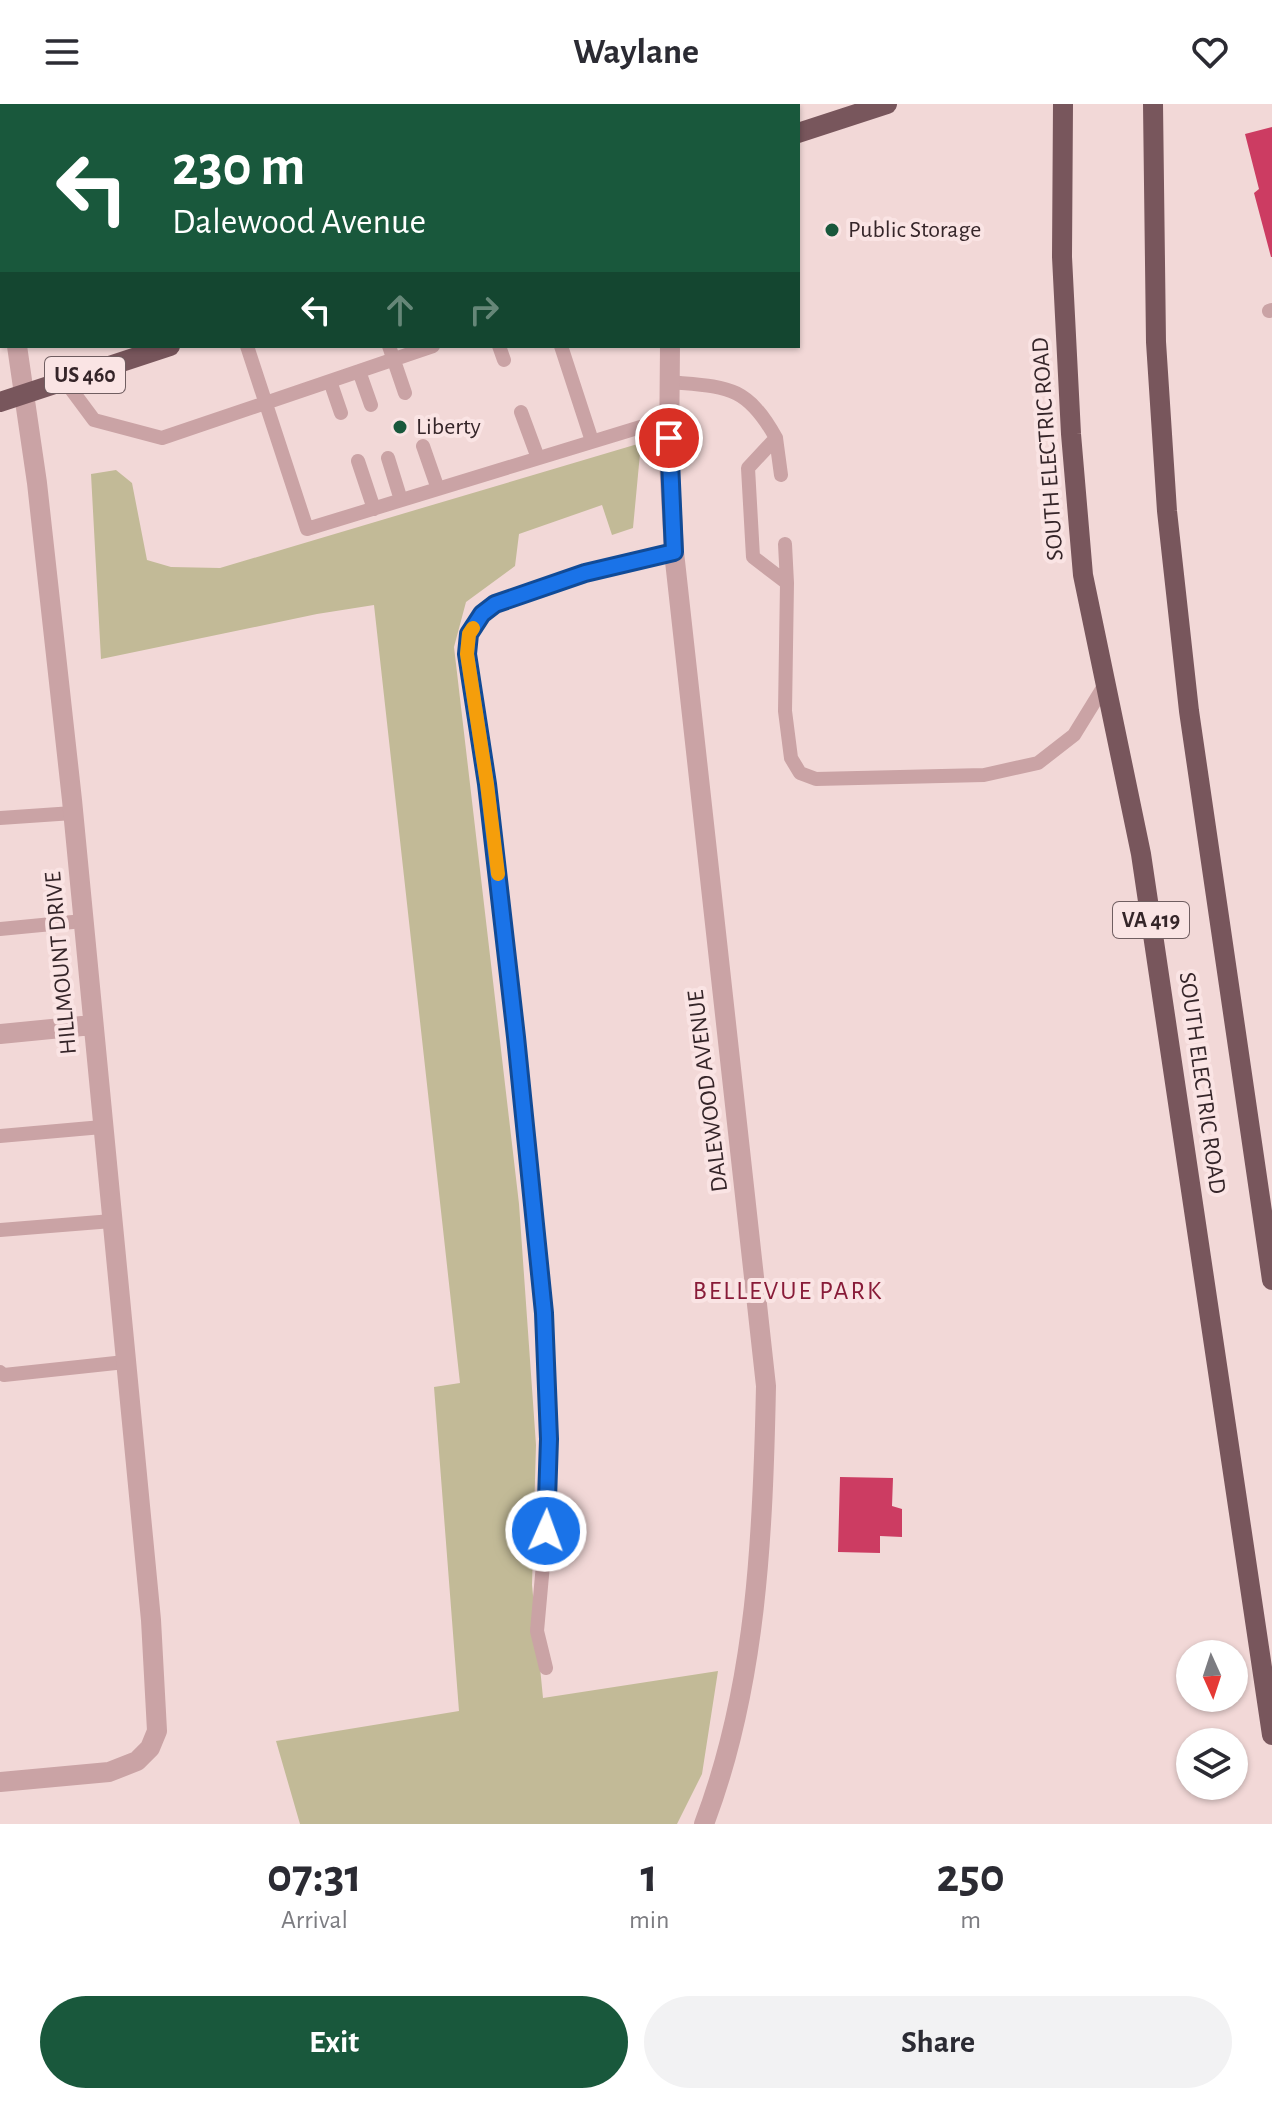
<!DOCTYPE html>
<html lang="en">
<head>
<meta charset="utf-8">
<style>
	:root { --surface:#fff; --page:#f2f2f3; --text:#2b2b33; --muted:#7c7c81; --accent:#19583c }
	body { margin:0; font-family:"Alegreya Sans",sans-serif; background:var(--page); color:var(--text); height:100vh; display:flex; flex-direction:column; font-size:30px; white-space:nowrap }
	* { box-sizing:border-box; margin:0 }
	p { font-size:26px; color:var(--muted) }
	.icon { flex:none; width:44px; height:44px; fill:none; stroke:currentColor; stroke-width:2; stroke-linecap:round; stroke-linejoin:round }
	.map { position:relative; height:1720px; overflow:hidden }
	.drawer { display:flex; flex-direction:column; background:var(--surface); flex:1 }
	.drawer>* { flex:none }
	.banner { position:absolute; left:0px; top:0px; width:800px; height:244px; box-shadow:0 2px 6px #0004; background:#19583c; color:#fff; overflow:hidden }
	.needle { width:52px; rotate:177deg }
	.tools { position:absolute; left:1176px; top:1536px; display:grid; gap:16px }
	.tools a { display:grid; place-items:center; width:72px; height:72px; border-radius:50%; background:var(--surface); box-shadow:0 2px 6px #0004; font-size:40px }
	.pin { position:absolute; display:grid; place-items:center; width:68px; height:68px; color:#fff; margin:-34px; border:4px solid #fff; border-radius:50%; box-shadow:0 2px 8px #0007 }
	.me { position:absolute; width:88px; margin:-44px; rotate:2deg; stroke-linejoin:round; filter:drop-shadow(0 0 6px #0008) }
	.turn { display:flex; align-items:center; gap:28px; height:168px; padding:0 40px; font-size:36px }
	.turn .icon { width:104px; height:104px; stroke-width:2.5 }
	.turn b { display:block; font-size:56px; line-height:68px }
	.lanes { display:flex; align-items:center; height:76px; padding:0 40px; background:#0003; justify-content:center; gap:40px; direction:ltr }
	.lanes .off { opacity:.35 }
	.eta { display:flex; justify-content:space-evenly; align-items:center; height:136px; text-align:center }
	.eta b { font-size:48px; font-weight:600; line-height:56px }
	.button { display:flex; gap:16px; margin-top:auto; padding:16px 40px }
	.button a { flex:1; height:92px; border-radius:48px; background:var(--accent); color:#fff; font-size:32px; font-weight:600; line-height:92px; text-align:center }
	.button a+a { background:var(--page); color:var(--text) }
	header { display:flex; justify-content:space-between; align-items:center; height:104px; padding:0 40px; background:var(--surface); font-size:36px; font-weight:600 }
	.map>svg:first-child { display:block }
	.green { fill:#c2ba97 }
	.building { fill:#cc3c62 }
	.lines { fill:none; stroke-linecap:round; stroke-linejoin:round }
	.service { stroke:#caa3a5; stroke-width:14 }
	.minor { stroke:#caa3a5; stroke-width:20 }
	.primary { stroke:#78565c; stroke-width:20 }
	.route-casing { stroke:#114b97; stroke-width:20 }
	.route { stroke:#1a73e8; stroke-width:14 }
	.slow { stroke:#f59e0b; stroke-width:14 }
	.poi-dot { fill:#19583c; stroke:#fae4e4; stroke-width:3 }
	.labels { text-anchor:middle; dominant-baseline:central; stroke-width:8; stroke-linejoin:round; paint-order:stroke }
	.shield { fill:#fae4e4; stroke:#705e61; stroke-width:2 }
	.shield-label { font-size:22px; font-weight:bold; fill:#352529 }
	.poi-label { font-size:24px; fill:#352529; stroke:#fae4e4; text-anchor:start }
	.street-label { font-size:24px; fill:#352529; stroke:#fae4e4 }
	.neighbourhood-label { font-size:26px; letter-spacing:2px; fill:#881b38; stroke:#fae4e4 }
</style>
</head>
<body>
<header><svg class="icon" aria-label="menu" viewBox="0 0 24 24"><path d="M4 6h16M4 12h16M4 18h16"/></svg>Waylane<svg class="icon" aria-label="heart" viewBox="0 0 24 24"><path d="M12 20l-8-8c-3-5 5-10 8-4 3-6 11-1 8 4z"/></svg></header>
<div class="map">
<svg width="1272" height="1720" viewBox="0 0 1272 1720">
	<rect width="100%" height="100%" fill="#f2d8d7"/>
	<path class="green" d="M641,339l-8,85 -21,7 -10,-30 -83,29 -4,32 -49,36 -12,45 65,557 17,241 -4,140 11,113 175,-27 -16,103 -25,50h-377l-24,-83 183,-30 -25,-324 26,-4 -86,-778 -57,9 -216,45 -10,-185 25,-4 16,13 15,77 24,7 49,1z"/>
	<path class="building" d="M1272,23v130h-1l-17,-64 5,-4 -14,-55z
		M840,1373l53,1 -1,28 10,3v28l-22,-1v17l-42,-1z"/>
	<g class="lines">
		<path class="service" d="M1269,207l3,-1
			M247,242l60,183 363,-111
			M389,242l16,47
			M499,242l5,14
			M561,242l31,95
			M359,267l12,34
			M65,277l29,39 68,18 271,-92
			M330,277l11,32
			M669,278c57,5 77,2 107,56l-28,30 5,89 34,26 -2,128 6,47 9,15 16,6 168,-4 54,-12 36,-28 32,-52
			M521,308l17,46
			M776,334l5,37
			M423,342l15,43
			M388,354l13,42
			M358,357l16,48
			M785,440l2,39
			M0,714l73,-5
			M0,825l83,-8
			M0,1032l102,-9
			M0,1126l112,-9
			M0,1268l4,3 121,-13
			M546,1564l-9,-37 9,-100 3,-92 -5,-126 -28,-276 -29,-253 -20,-130 2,-20 13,-20 13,-10 90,-31 89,-21"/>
		<path class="minor" d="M324,2l4,-2
			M0,112h2
			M670,242l-1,113 5,93 92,834c-3,147 -9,299 -62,438
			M0,930l92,-9
			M0,1678l109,-10 28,-11 13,-13 7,-17 -6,-111 -79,-820 -35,-317 -20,-137"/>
		<path class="primary" d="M1063,0l-1,153 9,177 12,141 58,279 131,881
			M1153,0l3,238 11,169 22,200 83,569
			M608,2l6,-2
			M798,29l89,-29
			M0,213l2,-1
			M0,298l170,-56"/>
	</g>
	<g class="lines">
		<defs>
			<path id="route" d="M546,1427l3,-92 -5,-126 -28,-276 -29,-253 -20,-130 2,-20 13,-20 13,-10 90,-31 89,-21 -5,-114"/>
		</defs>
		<use href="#route" class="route-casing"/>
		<use href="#route" class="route"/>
		<path class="slow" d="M473,524l-4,6 -2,20 20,130 11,90"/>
	</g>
	<g class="poi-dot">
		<circle cx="832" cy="126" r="8"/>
		<circle cx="400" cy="323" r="8"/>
	</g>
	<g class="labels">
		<g class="shield">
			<rect x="45" y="253" width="80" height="36" rx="6"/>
			<rect x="1113" y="798" width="76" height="36" rx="6"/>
		</g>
		<g class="shield-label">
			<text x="85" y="271">US 460</text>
			<text x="1151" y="816">VA 419</text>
		</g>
		<g class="poi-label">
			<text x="848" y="126">Public Storage</text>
			<text x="416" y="323">Liberty</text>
		</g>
		<g class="street-label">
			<text transform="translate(1048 345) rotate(-94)">SOUTH ELECTRIC ROAD</text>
			<text transform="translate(61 859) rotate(-95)">HILLMOUNT DRIVE</text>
			<text transform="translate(1202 979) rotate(82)">SOUTH ELECTRIC ROAD</text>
			<text transform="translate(708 987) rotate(-97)">DALEWOOD AVENUE</text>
		</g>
		<g class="neighbourhood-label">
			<text x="788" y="1187">BELLEVUE PARK</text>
		</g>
	</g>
</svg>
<div class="tools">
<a><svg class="needle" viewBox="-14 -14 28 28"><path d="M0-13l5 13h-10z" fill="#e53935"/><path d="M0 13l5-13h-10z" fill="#7c7c81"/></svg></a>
<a><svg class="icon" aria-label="layers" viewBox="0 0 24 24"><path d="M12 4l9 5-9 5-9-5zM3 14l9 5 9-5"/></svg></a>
</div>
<div class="pin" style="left:669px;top:334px;background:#d93025"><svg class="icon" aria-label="arrive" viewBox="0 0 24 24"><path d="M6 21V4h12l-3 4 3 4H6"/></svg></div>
<svg class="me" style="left:546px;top:1427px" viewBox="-20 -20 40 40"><circle r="17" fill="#1a73e8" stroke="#fff" stroke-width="3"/><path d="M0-11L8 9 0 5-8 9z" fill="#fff"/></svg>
<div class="banner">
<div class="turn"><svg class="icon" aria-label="left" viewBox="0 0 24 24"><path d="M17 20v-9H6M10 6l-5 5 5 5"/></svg><div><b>230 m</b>Dalewood Avenue</div></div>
<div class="lanes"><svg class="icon" aria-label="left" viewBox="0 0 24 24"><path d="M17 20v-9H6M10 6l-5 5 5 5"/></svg><svg class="icon off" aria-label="ahead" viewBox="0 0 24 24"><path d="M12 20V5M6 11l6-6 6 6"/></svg><svg class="icon off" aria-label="right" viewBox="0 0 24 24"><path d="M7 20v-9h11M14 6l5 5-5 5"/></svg></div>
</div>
</div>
<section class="drawer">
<div class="eta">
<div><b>07:31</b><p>Arrival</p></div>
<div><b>1</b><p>min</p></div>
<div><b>250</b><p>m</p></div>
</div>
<div class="button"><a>Exit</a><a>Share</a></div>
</section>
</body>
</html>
